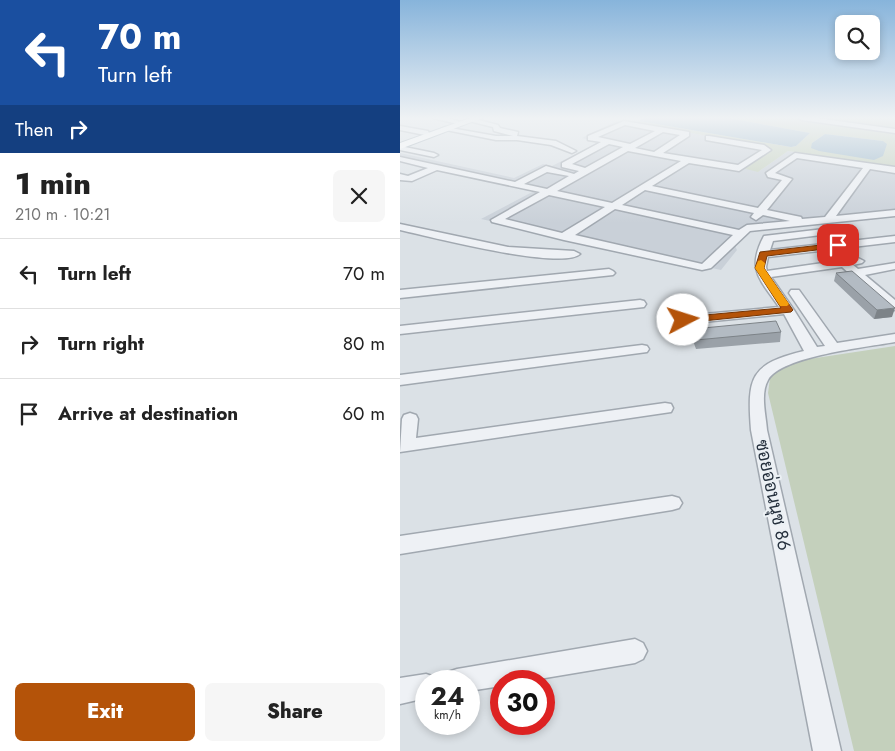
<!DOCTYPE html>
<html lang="en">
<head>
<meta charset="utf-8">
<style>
	:root { --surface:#fff; --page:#f6f6f6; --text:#222; --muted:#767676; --line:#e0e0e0; --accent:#b45309 }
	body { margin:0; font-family:Jost,Sarabun,sans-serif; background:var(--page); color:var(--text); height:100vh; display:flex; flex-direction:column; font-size:19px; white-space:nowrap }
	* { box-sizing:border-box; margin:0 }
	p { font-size:16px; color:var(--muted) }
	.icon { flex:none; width:28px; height:28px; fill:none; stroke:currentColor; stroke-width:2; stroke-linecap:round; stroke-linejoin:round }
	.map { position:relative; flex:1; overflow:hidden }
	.drawer { display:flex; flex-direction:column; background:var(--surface); width:400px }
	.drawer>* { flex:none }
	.top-card { background:#1a4fa0; color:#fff; overflow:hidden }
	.buttons { position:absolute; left:435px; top:15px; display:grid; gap:10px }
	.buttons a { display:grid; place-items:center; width:45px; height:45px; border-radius:8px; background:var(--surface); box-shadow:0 2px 8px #0003; font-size:25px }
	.speed { position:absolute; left:15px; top:670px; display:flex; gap:10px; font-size:25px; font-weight:700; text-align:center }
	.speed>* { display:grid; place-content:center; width:65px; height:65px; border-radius:50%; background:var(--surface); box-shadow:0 2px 8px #0003; line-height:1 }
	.speed small { font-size:12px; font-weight:400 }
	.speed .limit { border:8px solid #d22; background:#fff; color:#111 }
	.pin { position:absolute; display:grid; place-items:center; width:42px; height:42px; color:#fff; margin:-21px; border-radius:10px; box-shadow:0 2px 8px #0006 }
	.me { position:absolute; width:55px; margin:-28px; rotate:85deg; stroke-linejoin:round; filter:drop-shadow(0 0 4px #0008) }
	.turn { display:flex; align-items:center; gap:18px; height:105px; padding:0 15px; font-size:22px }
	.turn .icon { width:65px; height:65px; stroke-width:2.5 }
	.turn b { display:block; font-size:35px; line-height:42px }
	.then { display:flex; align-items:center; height:48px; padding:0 15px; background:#0003; gap:10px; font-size:19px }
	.round { display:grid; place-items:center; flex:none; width:52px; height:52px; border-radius:8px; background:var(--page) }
	.overview { display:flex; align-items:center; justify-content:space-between; height:85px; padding:0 15px }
	h1 { font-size:30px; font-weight:800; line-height:38px }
	.action { display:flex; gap:10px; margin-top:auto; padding:10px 15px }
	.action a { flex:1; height:58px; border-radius:8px; background:var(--accent); color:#fff; font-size:20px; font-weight:800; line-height:58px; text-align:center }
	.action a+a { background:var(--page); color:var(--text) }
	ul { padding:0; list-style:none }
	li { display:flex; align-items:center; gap:15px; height:70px; padding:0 15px; border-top:1px solid var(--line) }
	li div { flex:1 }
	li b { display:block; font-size:19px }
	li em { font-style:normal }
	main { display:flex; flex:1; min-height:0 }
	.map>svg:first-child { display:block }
	.built { fill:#c9d0d8 }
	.green { fill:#c4d0bc; fill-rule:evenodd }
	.water { fill:#95b3c8 }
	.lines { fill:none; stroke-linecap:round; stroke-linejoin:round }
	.minor-casing { stroke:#a1a8b0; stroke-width:3 }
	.major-casing { stroke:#9aa7b2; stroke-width:2 }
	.minor { fill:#eef1f5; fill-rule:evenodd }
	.major { fill:#fff; fill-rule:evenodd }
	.wall { fill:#9aa1a8 }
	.shaded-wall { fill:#7d8388 }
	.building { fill:#b3bbc3; stroke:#7d8388 }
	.route { fill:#b45309; stroke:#753606 }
	.slow { fill:#f59e0b }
	.labels { text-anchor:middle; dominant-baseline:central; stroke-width:4; stroke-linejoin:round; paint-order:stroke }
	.near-street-label { font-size:18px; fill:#25303d; stroke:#ebf0f4 }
</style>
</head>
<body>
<main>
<section class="drawer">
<div class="top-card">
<div class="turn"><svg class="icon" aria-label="left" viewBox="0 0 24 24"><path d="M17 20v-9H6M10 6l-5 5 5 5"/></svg><div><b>70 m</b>Turn left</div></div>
<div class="then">Then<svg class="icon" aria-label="right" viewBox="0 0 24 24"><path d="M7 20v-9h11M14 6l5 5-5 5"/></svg></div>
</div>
<div class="overview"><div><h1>1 min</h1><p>210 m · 10:21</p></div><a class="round"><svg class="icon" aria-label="close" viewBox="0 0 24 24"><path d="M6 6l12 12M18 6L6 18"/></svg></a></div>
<ul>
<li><svg class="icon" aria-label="left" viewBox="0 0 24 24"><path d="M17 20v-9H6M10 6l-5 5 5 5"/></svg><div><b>Turn left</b></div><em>70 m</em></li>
<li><svg class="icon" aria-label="right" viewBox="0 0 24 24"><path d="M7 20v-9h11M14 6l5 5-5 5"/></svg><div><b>Turn right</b></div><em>80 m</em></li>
<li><svg class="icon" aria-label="arrive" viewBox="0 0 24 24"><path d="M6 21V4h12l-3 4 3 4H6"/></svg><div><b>Arrive at destination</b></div><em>60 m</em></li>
</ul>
<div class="action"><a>Exit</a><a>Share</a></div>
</section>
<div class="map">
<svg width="495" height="751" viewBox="0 0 495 751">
	<rect width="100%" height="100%" fill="#dbe1e6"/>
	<path class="built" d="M218,120l153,27 -13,25 30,-21 107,17v43l-150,15 -13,14 5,10 -16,20 -240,-51 55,-29 -136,-30v-7l114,25 29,-14 9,2 47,-24 -17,-4z"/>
	<path class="green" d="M328,118h167v50l-107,-17 -30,21 -20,-5 32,-20 -135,-24 4,-2 152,26 5,-1 14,-13zM425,134l58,7 -71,2z
		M495,346v405h-41l-86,-358 3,-22 25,-10z"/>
	<path class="water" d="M244,118h84l82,15 -14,13 -5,1 -152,-26z
		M425,134l58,7 4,3 -4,12 -9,4 -55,-9 -8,-3 1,-5z"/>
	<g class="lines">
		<defs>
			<path id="minor" d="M33,118h14l14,4 -3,2z
				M71,118l27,7 2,3 18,4 -1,4 39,5 20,10 -4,2 -21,-8 -34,-5h-21l-55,-11 4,-2 51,9h17l-19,-5 -1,-4 -24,-6 -1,-1z
				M399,118h17l79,11v4l-93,-13z
				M224,121l65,11v4l-26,17 75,12 24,-15 -56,-10v-4h3l55,9 7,5 -32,21 -50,-8 -37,23 106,22 24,-28 -14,-3 -2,-4 29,-20 100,14v6l-25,-4 -34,47 59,-6v6l-145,15 -39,37 -9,2 -138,-30 -72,-18 -1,-2 49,-28 -103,-22 -25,11 -12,-1v-6l8,2 20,-8 -28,-7v-4l115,25 31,-16 28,8 5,-3 -17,-4v-4l39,-21 -13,-2v-4zM225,125l30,6 -25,13 -32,-7zM263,132l17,3 -26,17 -19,-4zM209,144l14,3 -38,21 -13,-4zM228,151l53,10 -69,42 -55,-12zM397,158l66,10 -38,49 -23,2 -1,-2 -34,-7 25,-31 -17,-6zM147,172l22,4 -22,13 -23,-5zM245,190l109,23 -3,4 5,3 7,-5 27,6 -43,4 -8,5 -117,-25zM149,195l56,12 -43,26 -57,-14zM215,209l118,26 -31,29 -127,-29z
				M0,126l28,5 1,2 -4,2 -25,-5z
				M0,146l34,7 4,2 -4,2 -34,-7z
				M0,224l108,23 66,4 6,3c-18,17 -153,-18 -180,-24z
				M441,227l4,1 1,2 -1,2 -72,9 -3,9 125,-14v6l-127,15 -2,10 1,4 91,-13 6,3 -2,2 -9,2 5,4 37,-6v6l-30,6 30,25v10l-5,-1 -48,-42 -71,10 23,33 23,37 8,-1 -36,-53 2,-3h8l38,53 58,-9v8c-27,5 -114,14 -127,38 -8,14 -2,35 -1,50l74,321h-28l-62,-321c-4,-53 -1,-66 53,-79l-20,-37 -101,10 -7,-4 7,-4 96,-9c-19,-28 -33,-37 -15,-71z
				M209,269l4,2 2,2 -2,2 -213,23v-8z
				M240,300l4,1 2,3 -2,3 -244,27v-8z
				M242,345l5,1 2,3 -2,3 -247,33v-10z
				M265,403l6,1 2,4 -2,4 -271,40 2,-33 2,-4 6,-2 6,2 2,4 -2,19z
				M272,496l7,2 3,5 -3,5 -7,2 -272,44v-18z
				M235,639l8,4 4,8 -4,8 -8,4 -108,18h-26v5l-32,5v-10h-24l3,-9 9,-3z
				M26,674l9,3 2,4h-11v17l-26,6v-26z"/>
			<path id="major" d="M70,118h12l-82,31v-6z"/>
		</defs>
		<use href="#minor" class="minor-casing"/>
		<use href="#major" class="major-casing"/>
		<use href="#minor" class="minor"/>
		<use href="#major" class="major"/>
	</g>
	<path class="wall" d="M436,273l56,44 -18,2 -40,-38z
		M293,329l88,3 -1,10 -84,7 -4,-11z"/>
	<path class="shaded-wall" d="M495,308l-3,9 -18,2 3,-9z"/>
	<path class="building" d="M452,271l43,37 -18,2 -41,-37z
		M376,321l5,11 -85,8 -3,-11z"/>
	<linearGradient id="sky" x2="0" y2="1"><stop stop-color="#87b4db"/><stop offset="0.53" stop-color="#eff2f4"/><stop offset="1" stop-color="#eff2f4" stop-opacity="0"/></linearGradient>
	<rect width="495" height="223" fill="url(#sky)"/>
	<path class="route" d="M438,243l5,2 -2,2 -74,9 -3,12 29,42 -2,2 -108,11 -5,-3 5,-3 98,-9 -26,-40 5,-16z"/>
	<path class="slow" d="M361,260l4,3 -1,5 25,36 -2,2h-7l-25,-38 3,-7z"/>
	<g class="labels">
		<g class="near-street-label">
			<text transform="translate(373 495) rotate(78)">ซอยอ่อนนุช 86</text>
		</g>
	</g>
</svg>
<div class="buttons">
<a><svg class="icon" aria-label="search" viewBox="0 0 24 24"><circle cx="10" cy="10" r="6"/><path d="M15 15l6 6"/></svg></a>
</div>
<div class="speed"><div>24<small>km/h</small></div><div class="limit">30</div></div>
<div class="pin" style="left:438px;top:245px;background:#d93025"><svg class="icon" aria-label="arrive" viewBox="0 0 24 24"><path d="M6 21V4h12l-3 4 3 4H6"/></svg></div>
<svg class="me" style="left:283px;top:320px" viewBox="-20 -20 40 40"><circle r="19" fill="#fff"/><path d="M0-13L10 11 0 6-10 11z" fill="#b45309"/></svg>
</div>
</main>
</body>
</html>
